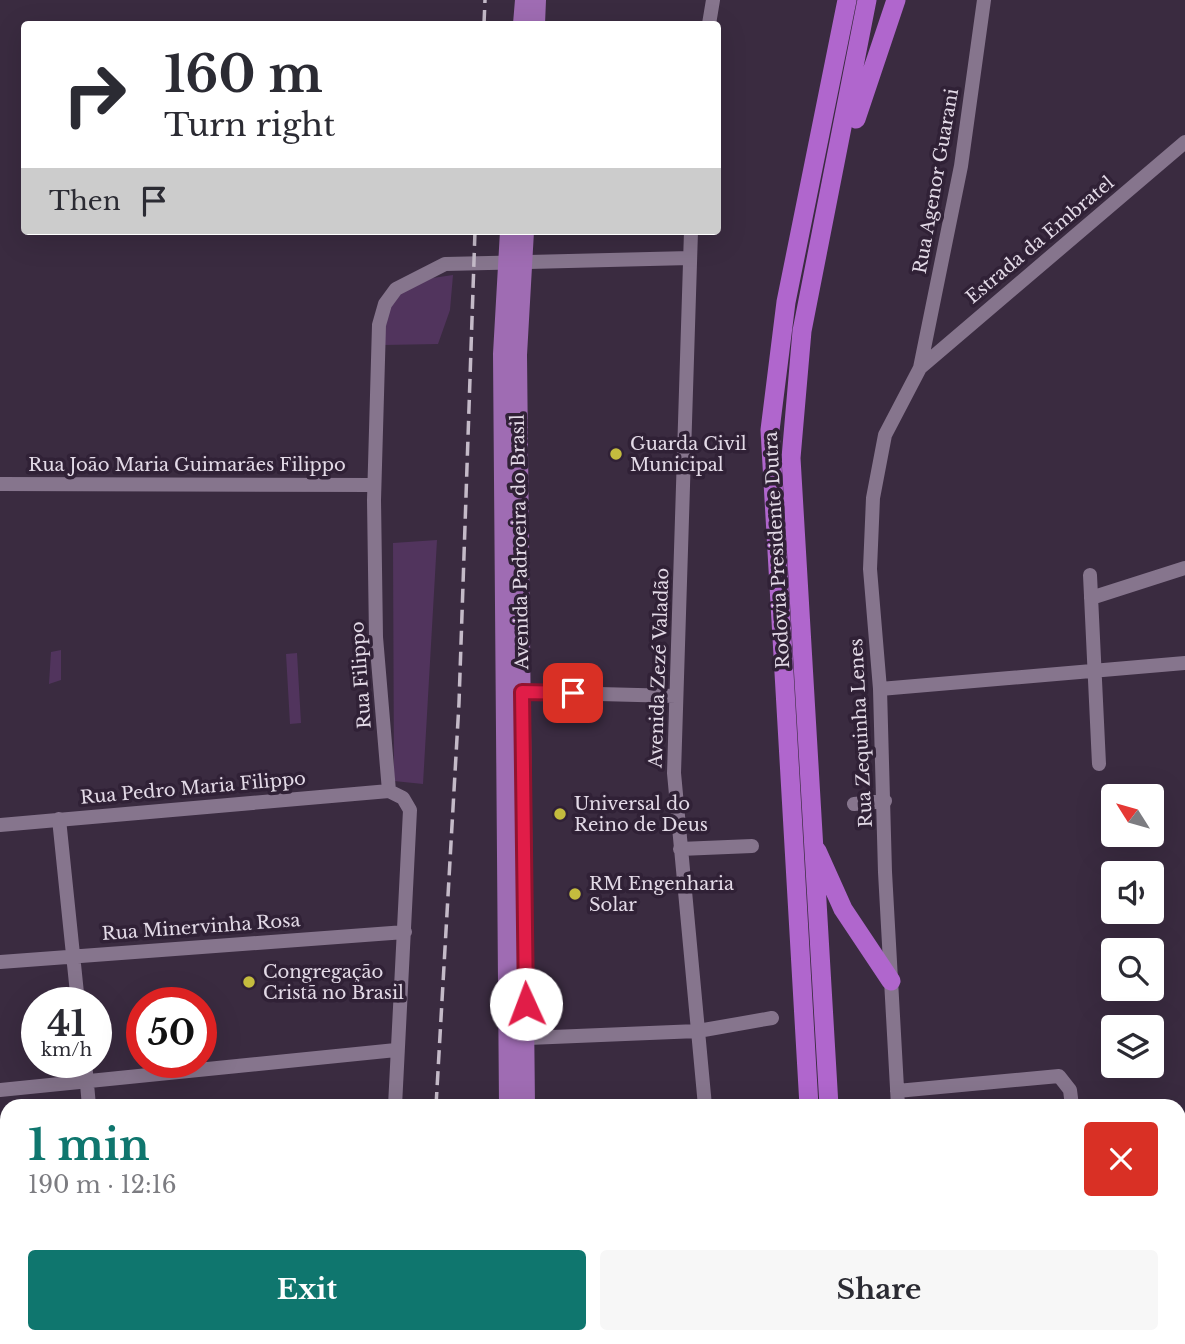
<!DOCTYPE html>
<html lang="en">
<head>
<meta charset="utf-8">
<style>
	:root { --surface:#fff; --page:#f7f7f7; --text:#2b2b33; --muted:#7c7c81; --accent:#0f766e }
	body { margin:0; font-family:"Libre Baskerville",serif; background:var(--page); color:var(--text); height:100vh; display:flex; flex-direction:column; font-size:26px; white-space:nowrap }
	* { box-sizing:border-box; margin:0 }
	p { font-size:23px; color:var(--muted) }
	.icon { flex:none; width:38px; height:38px; fill:none; stroke:currentColor; stroke-width:2; stroke-linecap:round; stroke-linejoin:round }
	.map { position:relative; flex:1; overflow:hidden }
	.sheet { position:absolute; left:0px; top:1099px; width:1186px; height:245px; display:flex; flex-direction:column; background:var(--surface); border-radius:21px 21px 0 0; box-shadow:0 7px 28px #0002 }
	.sheet>* { flex:none }
	.top-card { position:absolute; left:21px; top:21px; width:700px; height:214px; border-radius:7px; box-shadow:0 7px 28px #0002; background:#fff; color:var(--text); overflow:hidden }
	.needle { width:46px; rotate:307deg }
	.controls { position:absolute; left:1101px; top:784px; display:grid; gap:14px }
	.controls a { display:grid; place-items:center; width:63px; height:63px; border-radius:7px; background:var(--surface); box-shadow:0 7px 28px #0002; font-size:35px }
	.speed { position:absolute; left:21px; top:987px; display:flex; gap:14px; font-size:35px; font-weight:700; text-align:center }
	.speed>* { display:grid; place-content:center; width:91px; height:91px; border-radius:50%; background:var(--surface); box-shadow:0 7px 28px #0002; line-height:1 }
	.speed small { font-size:18px; font-weight:400 }
	.speed .limit { border:10px solid #d22; background:#fff; color:#111 }
	.pin { position:absolute; display:grid; place-items:center; width:60px; height:60px; color:#fff; margin:-30px; border-radius:14px; box-shadow:0 4px 10px #0006 }
	.me { position:absolute; width:77px; margin:-38px; rotate:358deg; stroke-linejoin:round; filter:drop-shadow(0 0 5px #0008) }
	.turn { display:flex; align-items:center; gap:24px; height:147px; padding:0 28px; font-size:32px }
	.turn .icon { width:91px; height:91px; stroke-width:2.5 }
	.turn b { display:block; font-size:49px; line-height:60px }
	.then { display:flex; align-items:center; height:66px; padding:0 28px; background:#0003; gap:14px; font-size:26px }
	.round { display:grid; place-items:center; flex:none; width:74px; height:74px; border-radius:7px; background:var(--page) }
	.overview { display:flex; align-items:center; justify-content:space-between; height:119px; padding:0 28px }
	h1 { font-size:42px; font-weight:800; line-height:52px; color:var(--accent) }
	.primary-button { display:flex; gap:14px; margin-top:auto; padding:14px 28px }
	.primary-button a { flex:1; height:80px; border-radius:7px; background:var(--accent); color:#fff; font-size:28px; font-weight:800; line-height:80px; text-align:center }
	.primary-button a+a { background:var(--page); color:var(--text) }
	.map>svg:first-child { display:block }
	.green { fill:#51345d }
	.lines { fill:none; stroke-linecap:round; stroke-linejoin:round }
	.minor { stroke:#86758d; stroke-width:14 }
	.major { stroke:#9f6cb3; stroke-width:18 }
	.highway { stroke:#b066cd; stroke-width:19 }
	.rail { stroke:#c4bac8; stroke-width:3.5; stroke-dasharray:14 7; stroke-linecap:butt }
	.route-casing { stroke:#92132f; stroke-width:18 }
	.route { stroke:#e11d48; stroke-width:12 }
	.poi-dot { fill:#c4bc3e; stroke:#302136; stroke-width:2.5 }
	.labels { text-anchor:middle; dominant-baseline:central; stroke-width:7; stroke-linejoin:round; paint-order:stroke }
	.street-label { font-size:18px; fill:#e3dae7; stroke:#302136 }
	.poi-label { font-size:18px; fill:#e3dae7; stroke:#302136; text-anchor:start }
</style>
</head>
<body>
<div class="map">
<svg width="1185" height="1344" viewBox="0 0 1185 1344">
	<rect width="100%" height="100%" fill="#3a2b40"/>
	<path class="green" d="M453,275l-3,35 -12,34 -55,1 6,-40 23,-24z
		M437,540l-14,244 -29,-3 -1,-238z
		M61,650v30l-12,4 2,-32z
		M297,653l4,70 -11,1 -4,-70z"/>
	<g class="lines">
		<path class="minor" d="M709,24l4,-24
			M691,231l-17,542 31,333
			M920,368l265,-226
			M0,484l374,1
			M1090,575l9,189
			M1091,598l94,-30
			M880,689l305,-26
			M522,692l154,4
			M389,791l-13,-154 -2,-137 5,-175 6,-21 11,-15 49,-25 245,-6
			M854,804l31,-3
			M59,819l19,184
			M0,825l389,-34 14,7 7,12 -15,296
			M680,849l72,-3
			M0,962l405,-30
			M528,1038l170,-7 74,-13
			M85,1062l4,44
			M0,1090l396,-40
			M897,1091l162,-15 11,14 2,16
			M898,1106l-13,-234 -5,-183 -10,-120 3,-71 12,-63 35,-67 41,-202 23,-166
			M0,1218h7
			M107,1337l1,7
			M720,1337v7
			M915,1337l1,7
			M0,1342l51,-5
			M392,1344v-7"/>
		<path class="major" d="M522,24l2,-24
			M536,24l1,-24
			M525,231l-7,124 8,751
			M508,1106l-6,-752 7,-123
			M513,1344v-7
			M528,1344v-7"/>
		<path class="highway" d="M856,119l40,-119
			M817,851l26,58 48,72
			M809,1106l-39,-676 16,-128 61,-302
			M829,1106l-38,-648 11,-127 65,-331
			M824,1337v7
			M843,1337l1,7"/>
		<path class="rail" d="M484,24l1,-24
			M436,1106l23,-403 16,-472
			M428,1344l1,-7"/>
	</g>
	<g class="lines">
		<defs>
			<path id="route" d="M526,1004l-4,-312 51,1"/>
		</defs>
		<use href="#route" class="route-casing"/>
		<use href="#route" class="route"/>
	</g>
	<g class="poi-dot">
		<circle cx="616" cy="454" r="7"/>
		<circle cx="560" cy="814" r="7"/>
		<circle cx="575" cy="894" r="7"/>
		<circle cx="249" cy="982" r="7"/>
	</g>
	<g class="labels">
		<g class="street-label">
			<text transform="translate(936 181) rotate(-80)">Rua Agenor Guarani</text>
			<text transform="translate(1040 240) rotate(-40)">Estrada da Embratel</text>
			<text x="187" y="465">Rua João Maria Guimarães Filippo</text>
			<text transform="translate(520 542) rotate(-91)">Avenida Padroeira do Brasil</text>
			<text transform="translate(777 550) rotate(-93)">Rodovia Presidente Dutra</text>
			<text transform="translate(659 668) rotate(-88)">Avenida Zezé Valadão</text>
			<text transform="translate(361 675) rotate(-94)">Rua Filippo</text>
			<text transform="translate(861 733) rotate(-93)">Rua Zequinha Lenes</text>
			<text transform="translate(193 788) rotate(-5)">Rua Pedro Maria Filippo</text>
			<text transform="translate(201 927) rotate(-4)">Rua Minervinha Rosa</text>
		</g>
		<g class="poi-label">
			<text x="630" y="444">Guarda Civil<tspan x="630" dy="21">Municipal</tspan></text>
			<text x="574" y="804">Universal do<tspan x="574" dy="21">Reino de Deus</tspan></text>
			<text x="589" y="884">RM Engenharia<tspan x="589" dy="21">Solar</tspan></text>
			<text x="263" y="972">Congregação<tspan x="263" dy="21">Cristã no Brasil</tspan></text>
		</g>
	</g>
</svg>
<div class="controls">
<a><svg class="needle" viewBox="-14 -14 28 28"><path d="M0-13l5 13h-10z" fill="#e53935"/><path d="M0 13l5-13h-10z" fill="#7c7c81"/></svg></a>
<a><svg class="icon" aria-label="sound" viewBox="0 0 24 24"><path d="M4 9h4l5-4v14l-5-4H4zM17 9q2 3 0 6"/></svg></a>
<a><svg class="icon" aria-label="search" viewBox="0 0 24 24"><circle cx="10" cy="10" r="6"/><path d="M15 15l6 6"/></svg></a>
<a><svg class="icon" aria-label="layers" viewBox="0 0 24 24"><path d="M12 4l9 5-9 5-9-5zM3 14l9 5 9-5"/></svg></a>
</div>
<div class="speed"><div>41<small>km/h</small></div><div class="limit">50</div></div>
<div class="pin" style="left:573px;top:693px;background:#d93025"><svg class="icon" aria-label="arrive" viewBox="0 0 24 24"><path d="M6 21V4h12l-3 4 3 4H6"/></svg></div>
<svg class="me" style="left:526px;top:1004px" viewBox="-20 -20 40 40"><circle r="19" fill="#fff"/><path d="M0-13L10 11 0 6-10 11z" fill="#e11d48"/></svg>
<div class="top-card">
<div class="turn"><svg class="icon" aria-label="right" viewBox="0 0 24 24"><path d="M7 20v-9h11M14 6l5 5-5 5"/></svg><div><b>160 m</b>Turn right</div></div>
<div class="then">Then<svg class="icon" aria-label="arrive" viewBox="0 0 24 24"><path d="M6 21V4h12l-3 4 3 4H6"/></svg></div>
</div>
<section class="sheet">
<div class="overview"><div><h1>1 min</h1><p>190 m · 12:16</p></div><a class="round" style="background:#d93025;color:#fff"><svg class="icon" aria-label="close" viewBox="0 0 24 24"><path d="M6 6l12 12M18 6L6 18"/></svg></a></div>
<div class="primary-button"><a>Exit</a><a>Share</a></div>
</section>
</div>
</body>
</html>
